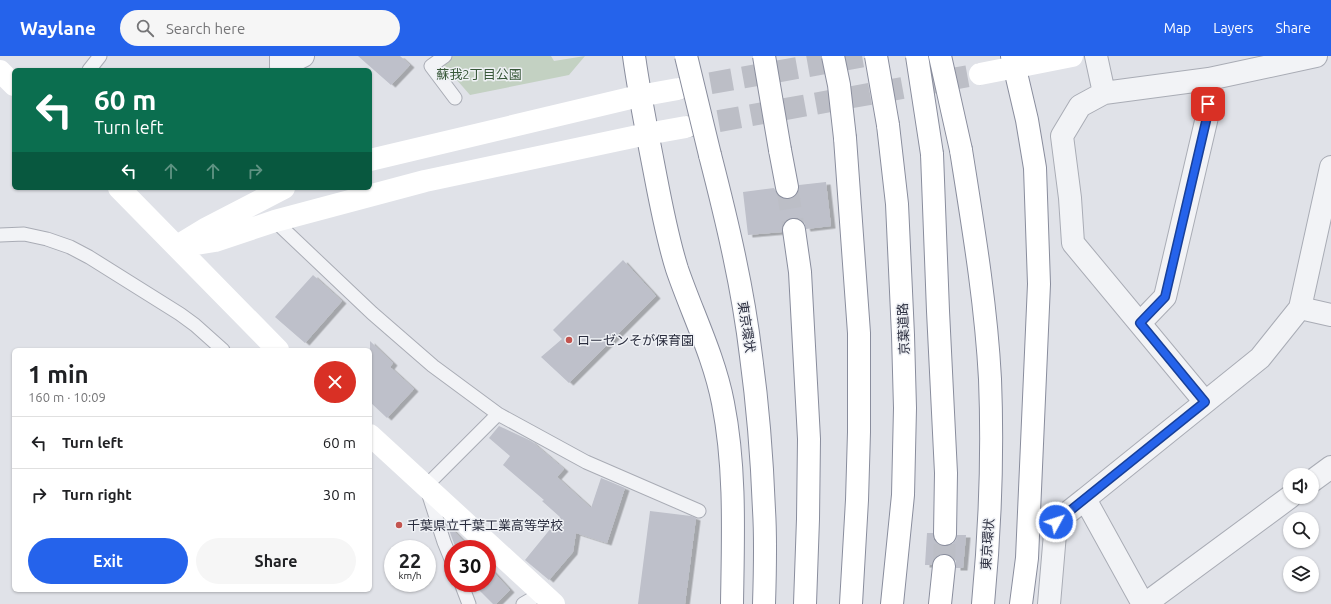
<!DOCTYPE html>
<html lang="en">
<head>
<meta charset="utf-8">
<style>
	:root { --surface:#fff; --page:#f6f6f6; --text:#202124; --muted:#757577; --line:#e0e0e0; --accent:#2563eb }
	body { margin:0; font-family:Ubuntu,"Noto Sans JP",sans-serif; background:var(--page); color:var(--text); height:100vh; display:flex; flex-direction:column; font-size:15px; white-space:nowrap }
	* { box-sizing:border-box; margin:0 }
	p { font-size:13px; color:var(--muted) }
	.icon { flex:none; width:22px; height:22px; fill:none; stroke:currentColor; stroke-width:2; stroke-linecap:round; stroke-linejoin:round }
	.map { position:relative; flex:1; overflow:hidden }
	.drawer { position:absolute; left:12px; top:292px; width:360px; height:244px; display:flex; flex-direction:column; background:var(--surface); border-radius:6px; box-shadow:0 1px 3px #0004 }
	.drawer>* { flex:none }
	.hud { position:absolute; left:12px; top:12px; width:360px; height:122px; border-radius:6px; box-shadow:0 1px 3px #0004; background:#0b6e4f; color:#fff; overflow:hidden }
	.controls { position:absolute; left:1283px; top:412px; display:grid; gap:8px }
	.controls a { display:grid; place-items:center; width:36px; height:36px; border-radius:50%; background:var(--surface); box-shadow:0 1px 3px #0004; font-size:20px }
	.speed { position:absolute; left:384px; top:484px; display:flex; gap:8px; font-size:20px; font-weight:700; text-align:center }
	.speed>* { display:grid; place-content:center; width:52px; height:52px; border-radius:50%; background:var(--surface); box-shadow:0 1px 3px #0004; line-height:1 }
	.speed small { font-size:10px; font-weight:400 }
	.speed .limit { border:6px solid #d22; background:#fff; color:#111 }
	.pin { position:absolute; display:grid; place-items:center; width:34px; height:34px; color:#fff; margin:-17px; border-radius:8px; box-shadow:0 2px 6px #0006 }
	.me { position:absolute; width:44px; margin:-22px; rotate:50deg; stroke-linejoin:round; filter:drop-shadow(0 0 3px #0008) }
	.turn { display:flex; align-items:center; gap:14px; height:84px; padding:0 16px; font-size:18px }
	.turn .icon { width:52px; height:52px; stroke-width:2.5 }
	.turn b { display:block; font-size:28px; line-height:34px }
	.lanes { display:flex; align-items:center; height:38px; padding:0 16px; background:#0003; justify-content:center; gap:20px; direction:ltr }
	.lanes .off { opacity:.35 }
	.round { display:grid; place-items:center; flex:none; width:42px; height:42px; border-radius:21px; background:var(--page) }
	.summary { display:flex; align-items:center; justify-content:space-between; height:68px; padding:0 16px }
	h1 { font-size:24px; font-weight:700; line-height:30px }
	.cta { display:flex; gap:8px; margin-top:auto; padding:8px 16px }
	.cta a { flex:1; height:46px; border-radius:24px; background:var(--accent); color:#fff; font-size:16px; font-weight:700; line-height:46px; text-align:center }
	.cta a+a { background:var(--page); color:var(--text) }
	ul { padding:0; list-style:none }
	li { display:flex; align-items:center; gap:12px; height:52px; padding:0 16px; border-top:1px solid var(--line) }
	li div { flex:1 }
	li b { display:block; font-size:15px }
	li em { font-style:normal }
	header { display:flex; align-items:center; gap:24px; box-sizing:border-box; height:56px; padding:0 20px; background:var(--accent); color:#fff }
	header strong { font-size:19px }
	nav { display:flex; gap:22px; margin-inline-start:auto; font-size:14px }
	.search { width:280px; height:36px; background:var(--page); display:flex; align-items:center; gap:10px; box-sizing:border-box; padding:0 14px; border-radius:22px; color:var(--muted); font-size:15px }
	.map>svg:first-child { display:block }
	.green { fill:#c3d1c2 }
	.building { fill:#bec0ca; filter:url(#shadow) }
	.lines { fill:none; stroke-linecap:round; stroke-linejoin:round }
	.secondary-tunnel { stroke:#bcbec6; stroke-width:22; stroke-dasharray:22 11; stroke-linecap:butt }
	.highway-tunnel { stroke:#bcbec6; stroke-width:22; stroke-dasharray:22 11; stroke-linecap:butt }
	.lane-casing { stroke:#a9acb5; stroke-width:15 }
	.street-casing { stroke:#a9acb5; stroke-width:24 }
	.highway-casing { stroke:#898d9d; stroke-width:24 }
	.lane { stroke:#f2f3f6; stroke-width:13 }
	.street { stroke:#f2f3f6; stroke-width:22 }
	.secondary { stroke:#fff; stroke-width:22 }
	.highway { stroke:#fff; stroke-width:22 }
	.highway-bridge-casing { stroke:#898d9d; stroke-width:24; stroke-linecap:butt }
	.highway-bridge { stroke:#fff; stroke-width:22 }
	.route-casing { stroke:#184099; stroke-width:10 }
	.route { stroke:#2563eb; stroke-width:7 }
	.poi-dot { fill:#c3544f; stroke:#eff1f5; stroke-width:1.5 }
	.labels { text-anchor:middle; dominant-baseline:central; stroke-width:3; stroke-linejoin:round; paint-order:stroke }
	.park-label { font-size:13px; fill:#385839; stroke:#eff1f5 }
	.street-label { font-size:13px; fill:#2a2d3e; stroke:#eff1f5 }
	.poi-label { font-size:13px; fill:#2a2d3e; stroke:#eff1f5; text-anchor:start }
</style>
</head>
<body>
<header>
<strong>Waylane</strong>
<div class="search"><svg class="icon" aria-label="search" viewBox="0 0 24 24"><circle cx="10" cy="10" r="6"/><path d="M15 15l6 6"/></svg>Search here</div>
<nav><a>Map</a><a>Layers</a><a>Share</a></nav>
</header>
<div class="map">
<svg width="1331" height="548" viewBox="0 0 1331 548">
	<defs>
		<filter id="shadow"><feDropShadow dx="4.5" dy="2.5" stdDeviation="0" flood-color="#0004"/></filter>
	</defs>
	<rect width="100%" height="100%" fill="#e0e2e8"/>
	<path class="green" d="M453,0h98l3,5 31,-5 -16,19 -99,20 -28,-32z"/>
	<path class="building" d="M358,0h42l10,9 -19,20z
		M826,126l5,44 -25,3 -2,-7 -6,-4h-5l-7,2 -4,6v6l-34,3 -5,-43 31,-4 4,7 5,4h6l6,-3 4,-5v-6z
		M623,204l33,36 -87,87 -28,-26 21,-18 -9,-9z
		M313,219l29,26 -37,42 -30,-26z
		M370,285l23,22 -3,4 24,22 -27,29 -17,-16z
		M499,370l32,15 33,28 -7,8 34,31 10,-30 24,10 -18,55 -31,-10 -3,19 -24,28 -24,-20 35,-43 -18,-16 2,-1 -41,-35 7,-9 -21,-18z
		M650,455l41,5 5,2 -11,86h-47z
		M447,468l24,25h-15z
		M927,477h6l1,7 5,5 5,1 7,-1 5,-5 1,-5h9l-3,33h-7v-7l-4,-5 -7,-2 -6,1 -5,3 -2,7h-7z
		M487,509l23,25 -14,14h-3l-21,-21h15z"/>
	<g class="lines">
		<path class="secondary-tunnel" d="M678,33l187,-33
			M686,71l294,-53"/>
		<path class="highway-tunnel" d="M787,131l7,43
			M944,510l1,-32"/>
		<defs>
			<path id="lane" d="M445,0l-14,10 24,32
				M89,14l11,-14
				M275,165l97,92 61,53 65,48 88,48 113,49
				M0,179l24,-1 23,5 23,8 19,10 91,57 15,11 28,25
				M453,508l-9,-22 -18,-56 72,-72
				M461,527l8,21
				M523,548l19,-11"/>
			<path id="street" d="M281,0v11l22,-11
				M1096,0l8,37
				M1331,111l-31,141 31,7
				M1140,267l25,-26 42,-180 2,-38
				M1205,346l-132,-159 -3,-45 -8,-62 18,-30 24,-13 105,-14 107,-23
				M1312,425l19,-14
				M1049,548l7,-82 29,-23
				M1143,548l-58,-105 175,-141 40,-50
				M1145,548l145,-107"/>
			<path id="highway" d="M634,0c5,36 12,71 19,107 7,36 13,71 24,106 15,44 37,87 46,134 13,66 10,134 9,201
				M1012,0l15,64 8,48 4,116 -12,274 -6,46
				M888,69l9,79 6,131 2,73 -2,87 -11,109
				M845,82l14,195v99l-2,68 -6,104
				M780,94l7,37
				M961,94c12,76 25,153 29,229 3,75 0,151 -7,225
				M932,98l6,157 8,162 -1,61
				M710,99c17,66 33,133 41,201 7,51 11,103 13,154 2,31 1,63 0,94
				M794,174l6,42 9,167 -1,80 -3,85
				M940,548l4,-38"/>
		</defs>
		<use href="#lane" class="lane-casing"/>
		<use href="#street" class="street-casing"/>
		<use href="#highway" class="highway-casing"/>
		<use href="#lane" class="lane"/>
		<use href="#street" class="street"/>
		<path class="secondary" d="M0,15l14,14
			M980,18l92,-18
			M370,104l269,-64 39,-7
			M119,132l159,162
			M184,186l23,-14 77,-40
			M177,191l38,-6 60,-20 150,-40 222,-47 39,-7
			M370,379l184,169"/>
		<use href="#highway" class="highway"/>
		<defs>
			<path id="highway-bridge" d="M686,0l24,99
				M764,0l16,94
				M833,0l6,29 6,53
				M876,0l12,69
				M917,0l15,98
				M940,0l21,94"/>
		</defs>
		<use href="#highway-bridge" class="highway-bridge-casing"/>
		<use href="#highway-bridge" class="highway-bridge"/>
	</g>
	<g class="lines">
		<defs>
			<path id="route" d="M1056,466l149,-120 -65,-79 25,-26 42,-180 1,-13"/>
		</defs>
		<use href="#route" class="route-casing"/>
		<use href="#route" class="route"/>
	</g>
	<g class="poi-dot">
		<circle cx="569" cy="284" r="4"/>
		<circle cx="399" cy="469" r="4"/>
	</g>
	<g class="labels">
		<g class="park-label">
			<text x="479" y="18">蘇我2丁目公園</text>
		</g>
		<g class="street-label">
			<text transform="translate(747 271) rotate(81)">東京環状</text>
			<text transform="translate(903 273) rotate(-92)">京葉道路</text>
			<text transform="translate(987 488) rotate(-86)">東京環状</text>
		</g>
		<g class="poi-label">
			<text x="577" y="284">ローゼンそが保育園</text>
			<text x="407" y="469">千葉県立千葉工業高等学校</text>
		</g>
	</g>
</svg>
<div class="controls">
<a><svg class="icon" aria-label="sound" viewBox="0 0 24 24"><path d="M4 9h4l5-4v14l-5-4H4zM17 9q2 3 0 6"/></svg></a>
<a><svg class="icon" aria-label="search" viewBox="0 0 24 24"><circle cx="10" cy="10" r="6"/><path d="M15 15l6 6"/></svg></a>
<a><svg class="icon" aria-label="layers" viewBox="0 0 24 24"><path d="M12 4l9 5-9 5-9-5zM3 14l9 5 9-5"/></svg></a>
</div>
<div class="speed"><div>22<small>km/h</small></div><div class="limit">30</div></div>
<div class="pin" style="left:1208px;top:48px;background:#d93025"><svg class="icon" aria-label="arrive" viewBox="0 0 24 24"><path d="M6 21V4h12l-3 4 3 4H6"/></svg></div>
<svg class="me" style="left:1056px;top:466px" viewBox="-20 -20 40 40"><circle r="17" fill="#2563eb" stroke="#fff" stroke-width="3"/><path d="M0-11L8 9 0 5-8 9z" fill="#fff"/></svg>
<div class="hud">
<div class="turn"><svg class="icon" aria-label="left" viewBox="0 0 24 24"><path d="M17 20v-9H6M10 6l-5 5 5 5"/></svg><div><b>60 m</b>Turn left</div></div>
<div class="lanes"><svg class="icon" aria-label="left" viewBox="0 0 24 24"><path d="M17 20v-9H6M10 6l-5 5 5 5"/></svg><svg class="icon off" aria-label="ahead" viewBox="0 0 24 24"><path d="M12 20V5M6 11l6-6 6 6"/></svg><svg class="icon off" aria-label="ahead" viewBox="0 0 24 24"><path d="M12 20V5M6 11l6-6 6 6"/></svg><svg class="icon off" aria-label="right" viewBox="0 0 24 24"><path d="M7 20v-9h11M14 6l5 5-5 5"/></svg></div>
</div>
<section class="drawer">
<div class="summary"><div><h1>1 min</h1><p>160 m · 10:09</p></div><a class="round" style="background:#d93025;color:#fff"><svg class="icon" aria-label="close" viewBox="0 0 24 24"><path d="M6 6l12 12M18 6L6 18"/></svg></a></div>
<ul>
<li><svg class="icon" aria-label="left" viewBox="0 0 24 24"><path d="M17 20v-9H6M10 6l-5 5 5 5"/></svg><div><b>Turn left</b></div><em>60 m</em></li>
<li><svg class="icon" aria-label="right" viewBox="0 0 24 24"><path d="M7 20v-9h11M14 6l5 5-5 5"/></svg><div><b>Turn right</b></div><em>30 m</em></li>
</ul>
<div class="cta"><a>Exit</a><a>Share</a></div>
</section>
</div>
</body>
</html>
